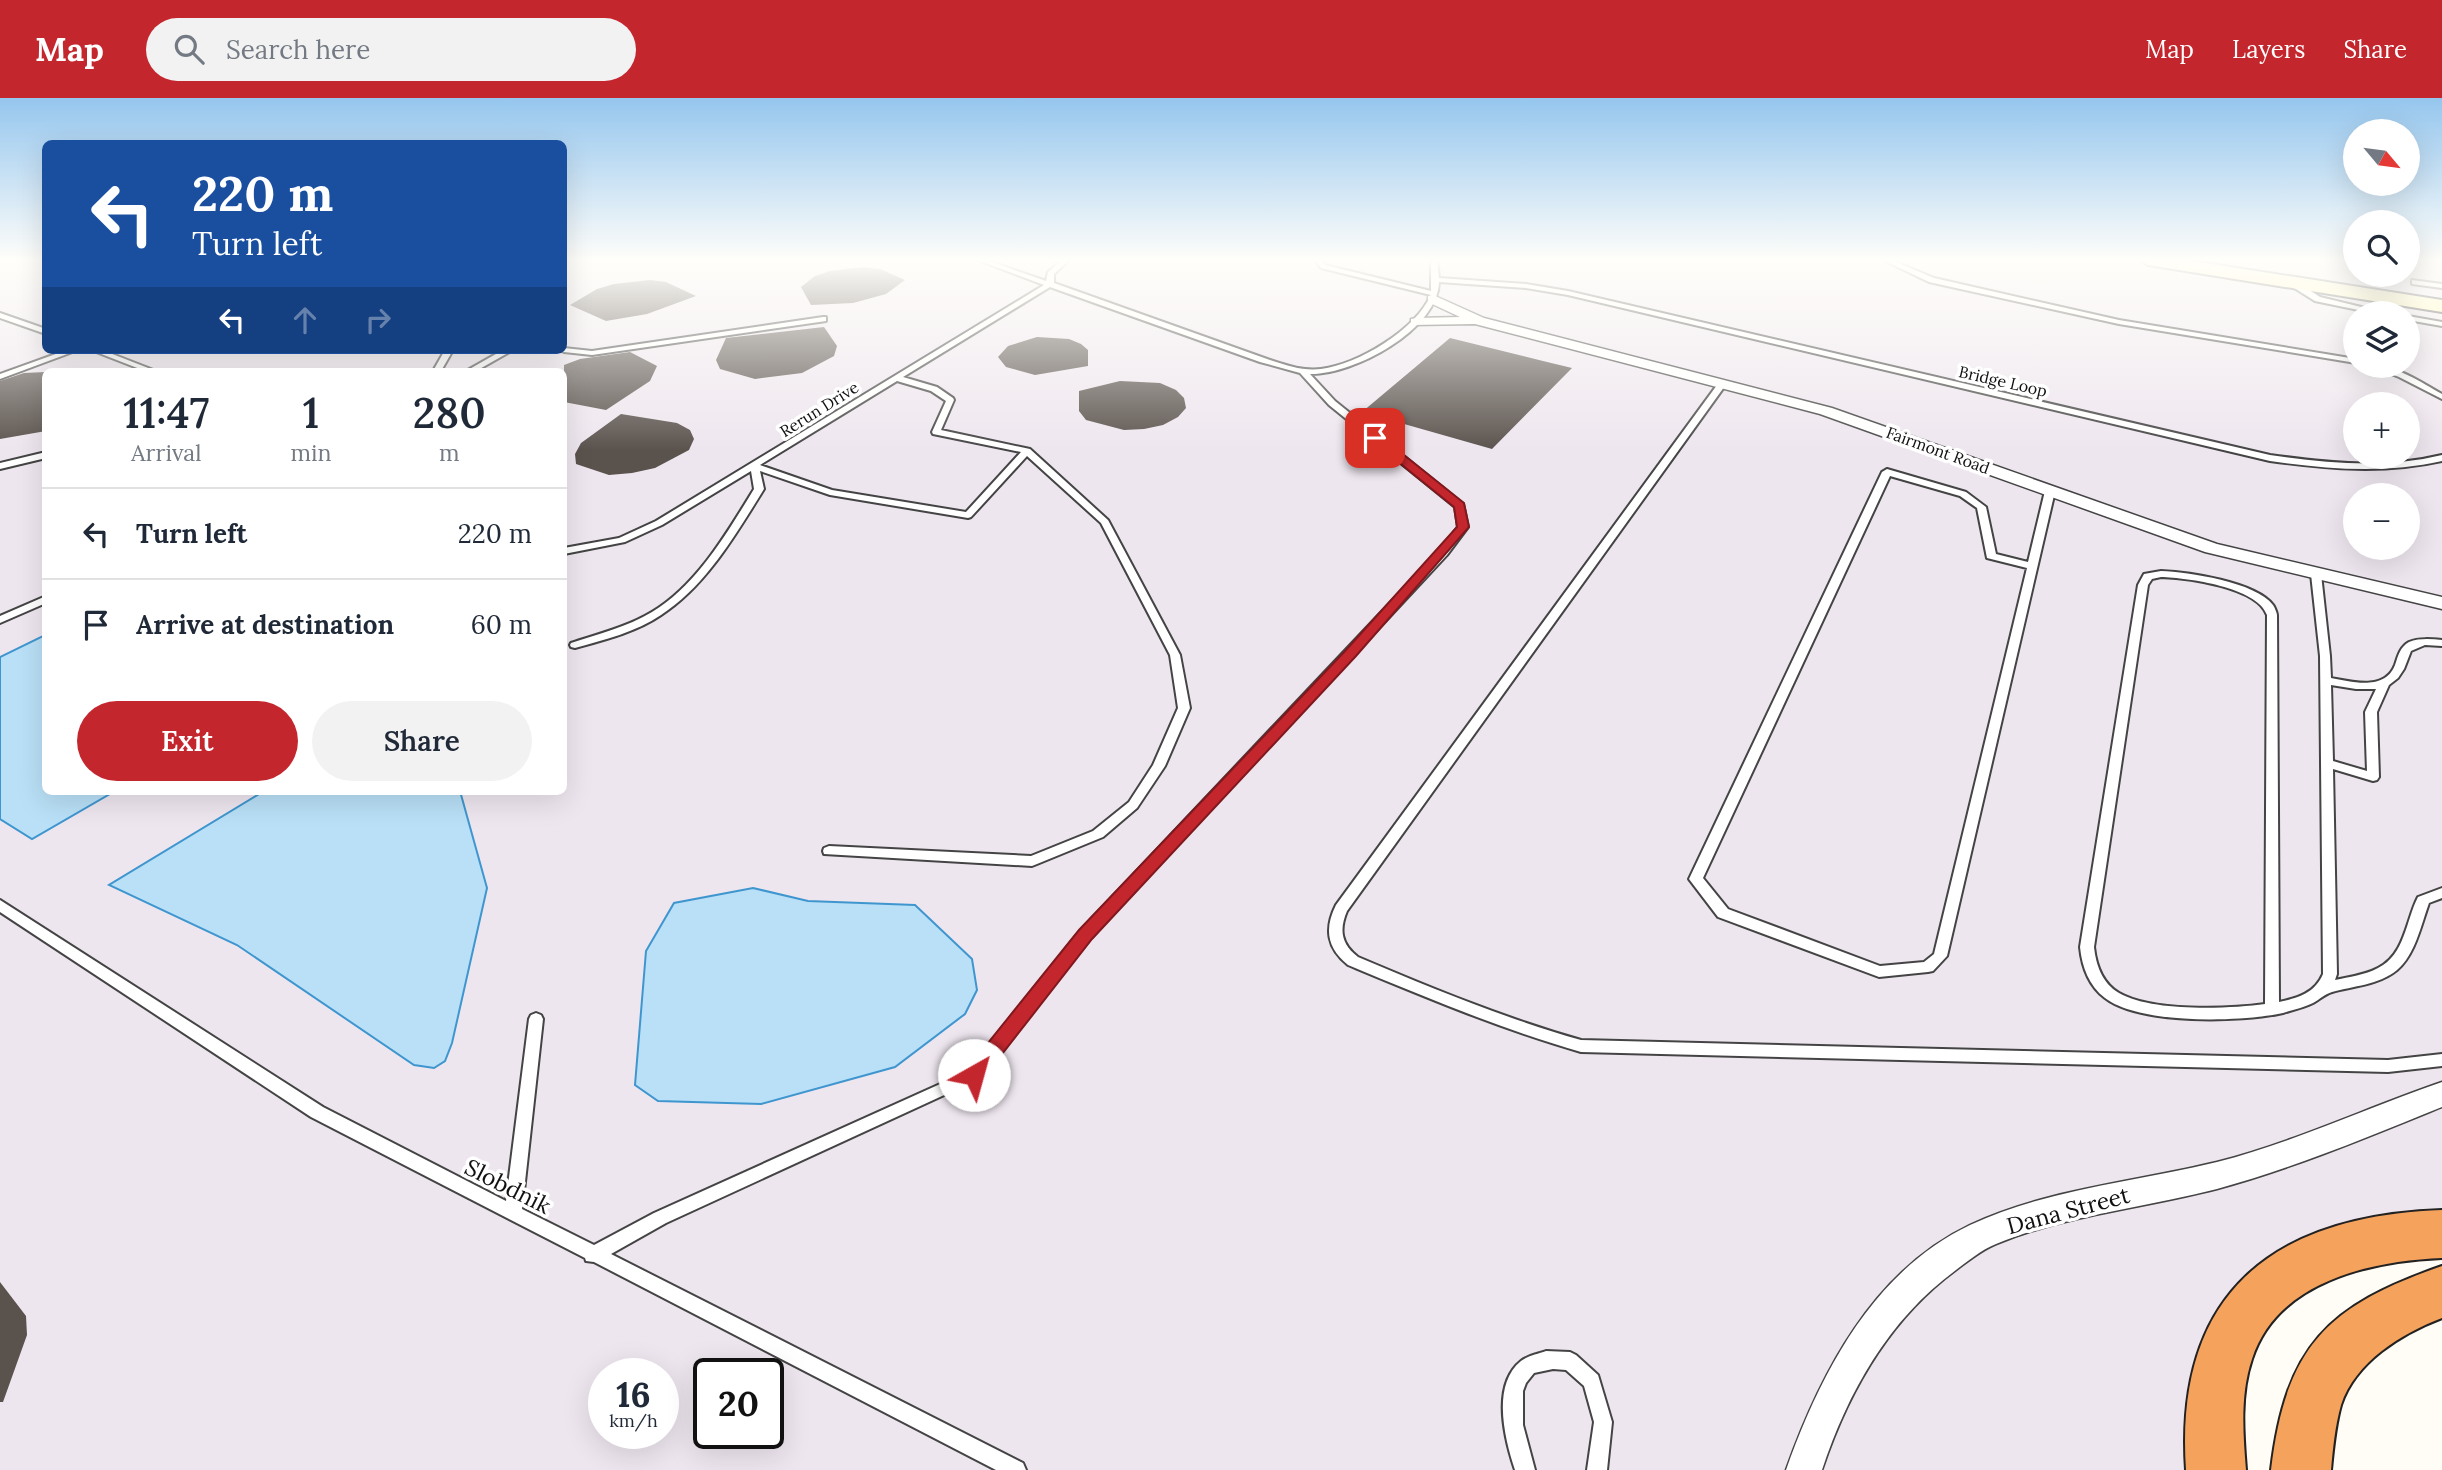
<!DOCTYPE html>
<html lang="en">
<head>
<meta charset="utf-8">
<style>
	:root { --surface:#fff; --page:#f2f2f3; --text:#1f2937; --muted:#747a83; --line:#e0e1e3; --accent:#c4262e }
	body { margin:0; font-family:Lora,serif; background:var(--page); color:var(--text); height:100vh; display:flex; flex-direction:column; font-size:26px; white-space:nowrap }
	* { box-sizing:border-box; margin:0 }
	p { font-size:23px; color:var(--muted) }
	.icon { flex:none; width:38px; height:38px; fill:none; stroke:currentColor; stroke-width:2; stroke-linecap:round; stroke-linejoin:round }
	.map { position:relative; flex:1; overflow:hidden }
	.details { position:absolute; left:42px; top:270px; width:525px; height:427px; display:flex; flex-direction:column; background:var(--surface); border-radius:10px; box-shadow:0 7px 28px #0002 }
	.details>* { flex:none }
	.banner { position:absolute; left:42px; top:42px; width:525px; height:214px; border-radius:10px; box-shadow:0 7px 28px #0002; background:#1a4fa0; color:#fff; overflow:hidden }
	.needle { width:46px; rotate:119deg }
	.buttons { position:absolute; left:2343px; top:21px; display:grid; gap:14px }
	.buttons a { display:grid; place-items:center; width:77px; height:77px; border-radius:50%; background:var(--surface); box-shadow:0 7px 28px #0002; font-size:35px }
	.speed { position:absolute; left:588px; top:1260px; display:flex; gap:14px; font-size:35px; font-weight:700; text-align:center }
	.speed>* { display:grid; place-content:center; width:91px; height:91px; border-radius:50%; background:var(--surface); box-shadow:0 7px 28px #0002; line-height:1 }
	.speed small { font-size:18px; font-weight:400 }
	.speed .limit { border:4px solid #111; border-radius:10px; background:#fff; color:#111 }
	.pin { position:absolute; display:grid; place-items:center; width:60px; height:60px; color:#fff; margin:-30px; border-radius:14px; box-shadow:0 4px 10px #0006 }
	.me { position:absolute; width:77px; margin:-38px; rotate:38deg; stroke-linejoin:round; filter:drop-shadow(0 0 5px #0008) }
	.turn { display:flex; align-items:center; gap:24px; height:147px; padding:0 35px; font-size:32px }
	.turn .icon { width:91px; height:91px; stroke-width:2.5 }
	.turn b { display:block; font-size:49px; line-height:60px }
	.lanes { display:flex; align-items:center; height:66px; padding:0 35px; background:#0003; justify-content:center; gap:35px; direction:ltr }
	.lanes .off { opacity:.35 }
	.eta { display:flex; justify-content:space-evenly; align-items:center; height:119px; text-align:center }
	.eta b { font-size:42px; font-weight:600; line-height:49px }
	.button { display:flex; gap:14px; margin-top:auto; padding:14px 35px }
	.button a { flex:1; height:80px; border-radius:42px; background:var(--accent); color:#fff; font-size:28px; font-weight:600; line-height:80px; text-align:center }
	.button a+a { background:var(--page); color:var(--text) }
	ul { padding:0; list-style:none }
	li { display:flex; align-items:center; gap:21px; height:91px; padding:0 35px; border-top:2px solid var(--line) }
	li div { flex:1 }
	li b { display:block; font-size:26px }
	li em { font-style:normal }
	header { display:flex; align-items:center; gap:42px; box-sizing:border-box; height:98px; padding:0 35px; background:var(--accent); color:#fff }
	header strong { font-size:33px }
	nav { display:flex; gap:38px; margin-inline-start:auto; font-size:24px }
	.search { width:490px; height:63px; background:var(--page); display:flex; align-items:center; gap:18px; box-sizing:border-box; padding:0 24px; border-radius:38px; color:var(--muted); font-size:26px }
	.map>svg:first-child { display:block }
	.industrial { fill:#eee6ef; fill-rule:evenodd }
	.water { fill:#b9e0f7; stroke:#3f96cf; stroke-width:2 }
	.building { fill:#5a524d }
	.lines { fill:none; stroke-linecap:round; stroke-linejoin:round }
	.lane-casing { stroke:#444; stroke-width:4 }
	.street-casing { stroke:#444; stroke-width:3 }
	.secondary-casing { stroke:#333; stroke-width:4 }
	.highway-casing { stroke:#222; stroke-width:4 }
	.lane { fill:#fff; fill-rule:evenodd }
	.street { fill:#fff; fill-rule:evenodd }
	.secondary { fill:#fff6b0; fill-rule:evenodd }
	.highway { fill:#f5a25d; fill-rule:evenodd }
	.route { fill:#c4262e; stroke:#7f191e; stroke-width:2 }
	.labels { text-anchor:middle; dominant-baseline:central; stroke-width:7; stroke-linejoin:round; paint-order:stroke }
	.far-street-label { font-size:16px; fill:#111; stroke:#fff }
	.near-street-label { font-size:23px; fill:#111; stroke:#fff }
</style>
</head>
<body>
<header>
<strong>Map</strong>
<div class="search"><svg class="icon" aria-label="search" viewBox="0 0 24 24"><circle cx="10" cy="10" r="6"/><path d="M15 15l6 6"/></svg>Search here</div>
<nav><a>Map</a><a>Layers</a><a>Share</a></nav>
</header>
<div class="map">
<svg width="2442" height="1372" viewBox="0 0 2442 1372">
	<rect width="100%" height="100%" fill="#fffdf5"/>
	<path class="industrial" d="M0,161h45l1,91h518v-91h1791l1,16h52v-16h34v975l-181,63 -45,173h-2216zM2356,215h52v53h-52zM46,273h518v420h-518zM2356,306h52v53h-52zM2356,397h52v53h-52zM604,1276h59v59h-59zM709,1276h59v59h-59z"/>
	<path class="water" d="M45,537l1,156h69l-83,48 -32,-20v-162z
		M264,693h196l27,97 -35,155 -7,18 -11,7 -20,-3 -177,-120 -128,-60z
		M753,790l55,13 107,4 57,54 5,31 -12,24 -70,53 -134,37 -103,-3 -23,-16 11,-134 28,-48z"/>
	<path class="building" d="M864,169l16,2 25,11 -19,14 -33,9 -42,2 -10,-18 14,-11 15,-5z
		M650,182l16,2 30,14 -49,18 -41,7 -36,-16 27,-16 17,-5z
		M824,229l13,19 -3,10 -32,17 -47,6 -35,-10 -4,-9 10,-22z
		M1037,239l32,2 12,5 7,6v16l-53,9 -29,-8 -8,-10 10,-11z
		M1450,240l93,23 29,7 -80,81 -130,-37z
		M630,254l27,14 -7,15 -44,29 -42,-8v-37l16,-6z
		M46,274v59l-46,8v-58l24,-8z
		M1120,283l40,2 16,7 8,8 2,10 -8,9 -15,8 -19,4 -20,1 -38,-10 -7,-9v-20z
		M621,316l56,9 13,7 4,9 -5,11 -34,18 -23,5 -23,2 -33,-11 -1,-10 6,-11z
		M0,1184l26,34 1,19 -24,67h-3z"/>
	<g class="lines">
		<defs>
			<path id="lane" d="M975,161h8l63,22 2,-9 15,-13h7l-16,15v9l219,78c15,5 31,10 48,8 38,-5 94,-39 110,-74l-110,-27 -7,-9h6l5,6 106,26v-32h6l2,19 87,6 42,7 702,164c58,8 114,14 172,0v6c-58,13 -114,8 -172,0l-702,-166 -42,-7 -87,-6c-1,48 -86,93 -129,92l25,27 128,103 5,23 -21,28 -357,384 -111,140 -313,144 -55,31 412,209 3,7h-30l-402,-208 -8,-1 -1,-3 -274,-141 -311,-205v-12l323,207 183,94 23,-182 2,-4 5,-2 5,2 2,4 -21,190 72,36 60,-32 315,-142 111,-140 359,-380 19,-24 -3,-20 -126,-102 -29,-32 -40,-11 -210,-75 -147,90 34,10 16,11 1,2 -13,30 89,19 78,71 72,135 10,53 -25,58 -28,42 -34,29 -66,27 -5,2 -208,-12 -1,-3 1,-3 5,-2 202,10 62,-25 36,-29 24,-37 25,-57 -8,-53 -69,-132 -74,-67 -56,61 -3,1 -138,-23 -70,-24 4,18c-28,45 -58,97 -103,126 -25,17 -57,25 -86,33l-4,-1 -1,-2 1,-2c27,-9 56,-16 81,-31 45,-27 75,-79 102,-123l-3,-18 -89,54 -37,17 -61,12v-6l55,-10 37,-17 388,-236zM897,283l34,10 15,10 -14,31 1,2 88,18 -55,60 -134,-22 -72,-25z
				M1881,161h8l45,19 185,42 237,39v4l-237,-39 -190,-42z
				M2288,182h6l26,17 66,16h-13l-58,-12 -27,-17z
				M2412,182l30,4v4l-30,-4z
				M0,215l46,16v5l-46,-16z
				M2408,218l34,6v4l-34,-6z
				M823,219h3v4l-234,34 -28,-3 -4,-2h4v-2l28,3z
				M67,252h11l-78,29v-5z
				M91,252h11l54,21h-11z
				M445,252h8l-12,21h-8z
				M503,252h10l-37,21h-10z
				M2371,268c26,-1 49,16 71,28v5l-43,-22z
				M1720,283l7,2 -380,528c-8,19 -6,33 11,46 73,31 146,61 223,83l807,20 54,-6v12l-54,6 -807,-20c-80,-23 -156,-55 -233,-87 -21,-17 -24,-36 -12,-60z
				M46,354v6l-46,11v-6z
				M1887,371l79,23 20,15 10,47 32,8 17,-71 5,-3 5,3 -108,465 -14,15 -5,1 -49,5 -161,-60 -29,-38 193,-407zM1890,378l70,20 17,12 10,50 40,10 -93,386 -10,8 -44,4 -152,-57 -25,-31z
				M2161,473c27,1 95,11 112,34 1,1 4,8 4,10l2,387c19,-4 36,-9 44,-28l-3,-318 -9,-82 5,-3 5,3 9,82 1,22c21,4 54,13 64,-13 3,-9 5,-18 14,-23 10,-4 22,-3 33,-2v6l-17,-1 -14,6 -7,18 -6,9 -9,7 -12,27 2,65 -2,3 -4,1 -40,-12 4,205 -2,6c14,-3 30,-5 43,-12 27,-13 28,-48 40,-71l24,-9v10l-13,5c-8,22 -14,52 -32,67 -18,15 -44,16 -65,22 -7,2 -12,7 -19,11 -8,4 -20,7 -30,10 -41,9 -143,12 -178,-15 -16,-12 -23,-31 -25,-51l58,-362 6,-11zM2161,479c27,1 96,10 106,38l-2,389c-37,5 -113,8 -146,-11 -17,-10 -23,-28 -25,-46l54,-362 4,-6zM2331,587l25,4h20l-11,23 2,59 -34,-10z
				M46,498v7l-46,20v-7z
				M1546,1253l24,1 6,3 22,20 14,47 -5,48h-20l7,-48 -10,-36 -18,-16 -13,-1 -19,4 -8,10 -3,8v34l12,45h-20c-10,-30 -24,-85 6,-109 6,-5 17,-7 25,-10z"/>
			<path id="street" d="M1433,197l51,23 348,90 385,136 225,53v12l-237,-57 -385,-138 -345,-90 -64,1v-6l5,-1 44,-1 -32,-15v-6z
				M2442,984v25c-74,30 -148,61 -225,82 -73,19 -151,26 -221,55 -15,6 -28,17 -40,26 -68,50 -108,122 -134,200h-36c34,-96 87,-199 184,-245 77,-36 165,-43 247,-63 78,-20 149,-54 225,-80z"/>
			<path id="secondary" d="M2139,161h41l262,41v12l-294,-47z"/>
			<path id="highway" d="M2442,1112v48c-71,3 -165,23 -190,101 -12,35 -9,74 -6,111h-60c-12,-177 87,-254 256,-260z
				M2442,1168v52c-40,15 -87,44 -101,87 -6,21 -8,43 -10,65h-60c15,-124 56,-164 171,-204z"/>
		</defs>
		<use href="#lane" class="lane-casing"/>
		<use href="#street" class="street-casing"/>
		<use href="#secondary" class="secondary-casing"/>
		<use href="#highway" class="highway-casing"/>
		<use href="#lane" class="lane"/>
		<use href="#street" class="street"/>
		<use href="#secondary" class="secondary"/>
		<use href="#highway" class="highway"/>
	</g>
	<linearGradient id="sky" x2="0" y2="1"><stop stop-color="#95c6ee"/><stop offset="0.46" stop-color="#fffefa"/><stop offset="1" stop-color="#fffefa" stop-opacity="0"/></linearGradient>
	<rect width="2442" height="353" fill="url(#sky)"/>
	<path class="route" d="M1371,337h8l85,68 5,24 -113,129 -264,283 -111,142h-14l-3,-6 3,-6 112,-139 267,-280 111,-123 -3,-20 -83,-67z"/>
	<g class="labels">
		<g class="far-street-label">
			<text transform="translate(2003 283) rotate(13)">Bridge Loop</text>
			<text transform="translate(819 311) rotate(-32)">Rerun Drive</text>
			<text transform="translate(1938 352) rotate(20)">Fairmont Road</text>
		</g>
		<g class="near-street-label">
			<text transform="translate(508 1088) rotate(27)">Slobdnik</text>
			<text transform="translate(2068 1112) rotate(-15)">Dana Street</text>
		</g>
	</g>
</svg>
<div class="buttons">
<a><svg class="needle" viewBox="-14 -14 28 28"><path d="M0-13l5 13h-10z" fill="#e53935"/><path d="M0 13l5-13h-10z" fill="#747a83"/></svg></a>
<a><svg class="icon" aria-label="search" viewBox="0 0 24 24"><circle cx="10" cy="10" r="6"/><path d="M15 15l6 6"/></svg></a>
<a><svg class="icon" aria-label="layers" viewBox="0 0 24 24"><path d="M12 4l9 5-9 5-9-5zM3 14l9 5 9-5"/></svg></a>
<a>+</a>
<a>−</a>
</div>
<div class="speed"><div>16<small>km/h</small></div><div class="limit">20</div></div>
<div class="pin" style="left:1375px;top:340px;background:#d93025"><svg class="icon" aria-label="arrive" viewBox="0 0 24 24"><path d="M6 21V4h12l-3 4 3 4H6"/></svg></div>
<svg class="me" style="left:974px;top:977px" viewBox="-20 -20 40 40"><circle r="19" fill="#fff"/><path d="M0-13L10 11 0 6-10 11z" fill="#c4262e"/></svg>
<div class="banner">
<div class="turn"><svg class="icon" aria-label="left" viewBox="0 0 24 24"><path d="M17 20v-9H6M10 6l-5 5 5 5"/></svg><div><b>220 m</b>Turn left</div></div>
<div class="lanes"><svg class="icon" aria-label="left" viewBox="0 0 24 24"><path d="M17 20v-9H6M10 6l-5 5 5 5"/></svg><svg class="icon off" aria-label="ahead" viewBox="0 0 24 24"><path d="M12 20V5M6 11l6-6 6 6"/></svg><svg class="icon off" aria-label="right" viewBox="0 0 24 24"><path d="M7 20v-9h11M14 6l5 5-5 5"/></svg></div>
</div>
<section class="details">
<div class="eta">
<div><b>11:47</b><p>Arrival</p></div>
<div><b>1</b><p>min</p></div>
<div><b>280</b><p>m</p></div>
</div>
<ul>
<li><svg class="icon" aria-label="left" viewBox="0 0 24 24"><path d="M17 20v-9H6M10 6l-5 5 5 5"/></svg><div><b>Turn left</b></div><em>220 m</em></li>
<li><svg class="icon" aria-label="arrive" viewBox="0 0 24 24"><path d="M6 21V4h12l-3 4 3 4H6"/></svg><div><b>Arrive at destination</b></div><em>60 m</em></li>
</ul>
<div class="button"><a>Exit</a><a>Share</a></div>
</section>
</div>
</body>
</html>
